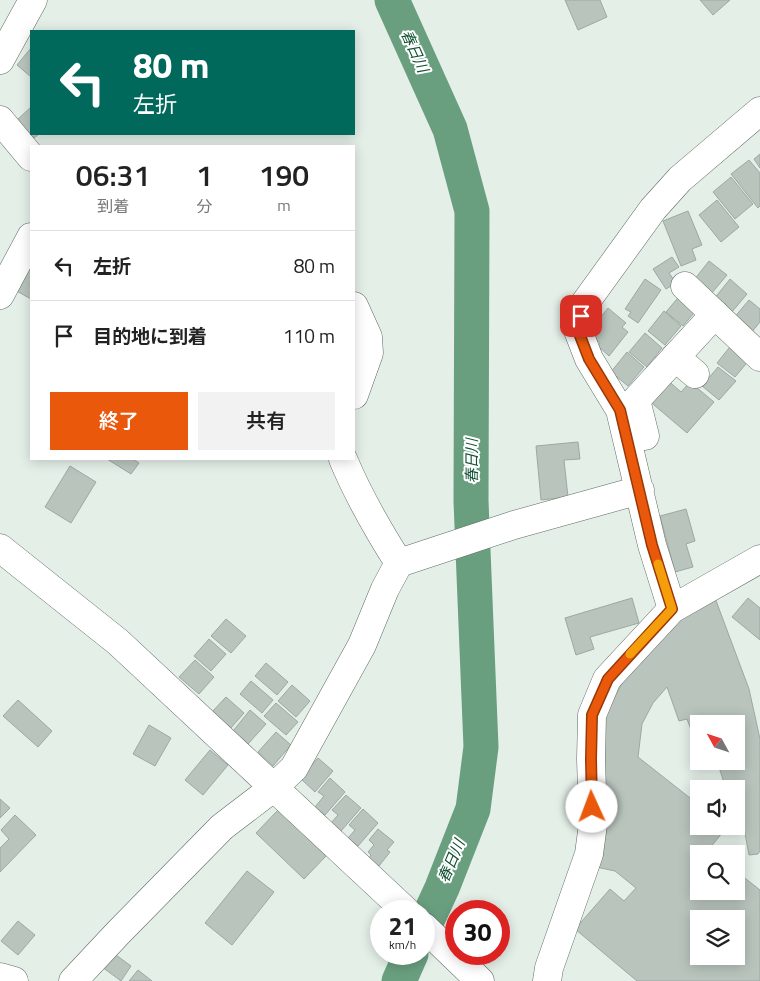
<!DOCTYPE html>
<html lang="ja">
<head>
<meta charset="utf-8">
<style>
	:root { --surface:#fff; --page:#f2f2f2; --text:#222; --muted:#767676; --line:#e0e0e0; --accent:#ea580c }
	body { margin:0; font-family:"Titillium Web","Noto Sans JP",sans-serif; background:var(--page); color:var(--text); height:100vh; display:flex; flex-direction:column; font-size:19px; white-space:nowrap }
	* { box-sizing:border-box; margin:0 }
	p { font-size:16px; color:var(--muted) }
	.icon { flex:none; width:28px; height:28px; fill:none; stroke:currentColor; stroke-width:2; stroke-linecap:round; stroke-linejoin:round }
	.map { position:relative; flex:1; overflow:hidden }
	.side { position:absolute; left:30px; top:145px; width:325px; height:315px; display:flex; flex-direction:column; background:var(--surface); border-radius:0px; box-shadow:0 2px 12px #0003 }
	.side>* { flex:none }
	.hud { position:absolute; left:30px; top:30px; width:325px; height:105px; border-radius:0px; box-shadow:0 2px 12px #0003; background:#00695c; color:#fff; overflow:hidden }
	.needle { width:32px; rotate:310deg }
	.controls { position:absolute; left:690px; top:715px; display:grid; gap:10px }
	.controls a { display:grid; place-items:center; width:55px; height:55px; border-radius:0px; background:var(--surface); box-shadow:0 2px 12px #0003; font-size:25px }
	.speed { position:absolute; left:370px; top:900px; display:flex; gap:10px; font-size:25px; font-weight:700; text-align:center }
	.speed>* { display:grid; place-content:center; width:65px; height:65px; border-radius:50%; background:var(--surface); box-shadow:0 2px 12px #0003; line-height:1 }
	.speed small { font-size:12px; font-weight:400 }
	.speed .limit { border:8px solid #d22; background:#fff; color:#111 }
	.pin { position:absolute; display:grid; place-items:center; width:42px; height:42px; color:#fff; margin:-21px; border-radius:10px; box-shadow:0 2px 8px #0006 }
	.me { position:absolute; width:55px; margin:-28px; rotate:358deg; stroke-linejoin:round; filter:drop-shadow(0 0 4px #0008) }
	.turn { display:flex; align-items:center; gap:18px; height:105px; padding:0 20px; font-size:22px }
	.turn .icon { width:65px; height:65px; stroke-width:2.5 }
	.turn b { display:block; font-size:35px; line-height:42px }
	.eta { display:flex; justify-content:space-evenly; align-items:center; height:85px; text-align:center }
	.eta b { font-size:30px; font-weight:600; line-height:35px }
	.action { display:flex; gap:10px; margin-top:auto; padding:10px 20px }
	.action a { flex:1; height:58px; border-radius:0px; background:var(--accent); color:#fff; font-size:20px; font-weight:600; line-height:58px; text-align:center }
	.action a+a { background:var(--page); color:var(--text) }
	ul { padding:0; list-style:none }
	li { display:flex; align-items:center; gap:15px; height:70px; padding:0 20px; border-top:1px solid var(--line) }
	li div { flex:1 }
	li b { display:block; font-size:19px }
	li em { font-style:normal }
	.map>svg:first-child { display:block }
	.lines { fill:none; stroke-linecap:round; stroke-linejoin:round }
	.river { stroke:#699f7f; stroke-width:35 }
	.building { fill:#b9c4bd; stroke:#9ea8a2; fill-rule:evenodd }
	.minor-casing { stroke:#606a64; stroke-width:29 }
	.minor { stroke:#fff; stroke-width:28 }
	.route-casing { stroke:#983908; stroke-width:12 }
	.route { stroke:#ea580c; stroke-width:9 }
	.slow { stroke:#f59e0b; stroke-width:9 }
	.labels { text-anchor:middle; dominant-baseline:central; stroke-width:4; stroke-linejoin:round; paint-order:stroke }
	.water-label { font-size:15px; font-style:italic; fill:#0f5132; stroke:#fff }
</style>
</head>
<body>
<div class="map">
<svg width="760" height="981" viewBox="0 0 760 981">
	<rect width="100%" height="100%" fill="#e4efe8"/>
	<g class="lines">
		<path class="river" d="M392,0l58,129 22,82 -1,290 10,246 -8,62 -31,79 -18,39
			M399,981l12,-27"/>
	</g>
	<path class="building" d="M565,0h35l7,17 -29,13z
		M700,0h30l-17,15z
		M31,48v29l-14,-12z
		M31,107v27h8l-5,4 -17,-18z
		M760,154v14l-6,-9z
		M749,160l11,13v33l-2,2 -27,-34z
		M731,177l22,27 -18,15 -22,-27z
		M717,200l22,27 -18,15 -22,-27z
		M688,211l14,34 -10,4 4,11 -15,6 -18,-45z
		M31,256v43l-18,-10z
		M672,257l7,10 -10,6 7,10 -10,6 -13,-20z
		M709,261l18,14 -16,19 -17,-14z
		M645,279l16,11 -23,33 -10,-7 3,-4 -6,-3z
		M730,279l17,15 -16,19 -17,-14z
		M682,293l17,14 -16,19 -17,-14z
		M749,300l11,9v13l-9,11 -18,-14z
		M608,308l18,15 -4,4 6,5 -19,24 -11,-10 2,-3 -8,-7v-8z
		M664,311l17,15 -16,19 -17,-14z
		M645,333l17,15 -15,19 -18,-15z
		M733,343l18,15 -16,19 -18,-14z
		M627,352l17,15 -16,19 -17,-14z
		M718,367l18,14 -17,19 -17,-14z
		M665,378l16,14 9,-10 24,20 -27,31 -40,-34z
		M578,442l2,17 -16,1 4,37 -27,3 -5,-54z
		M107,459h26l6,4 -8,11z
		M70,466l26,16 -25,41 -26,-16z
		M686,509l9,32 -9,3 7,23 -18,5 -15,-56z
		M632,598l7,25 -49,14 4,12 -18,6 -11,-37z
		M715,598l34,91 11,50v112l-2,3 -9,1 -6,-32 -7,1v-35h-10l-9,-28h19v-37h-37l-1,24 -11,-29 -8,2 -12,-34 -14,16 -11,21 -4,33 61,48v21l28,1 -22,27h-6v7l-4,5 4,3v22h37v-10l5,-6 19,15v91h-123l-62,-52 35,-40 14,12 12,-13 -21,-17 -19,-4 9,-150 17,-34 56,-61zM699,919h37v37h-37z
		M748,598l12,10v32l-28,-23z
		M226,619l20,17 -15,17 -20,-17z
		M209,639l17,15 -15,17 -17,-15z
		M195,660l19,17 -15,17 -20,-17z
		M266,663l22,19 -11,13 -22,-19z
		M251,681l22,19 -11,13 -22,-19z
		M292,685l18,16 -14,16 -18,-16z
		M226,697l18,16 -14,16 -19,-16z
		M18,700l34,31 -14,16 -35,-31z
		M276,703l22,19 -12,13 -22,-19z
		M250,710l16,14 -18,20 -15,-13z
		M149,725l22,13 -16,28 -22,-12z
		M276,732l15,13 -18,21 -15,-14z
		M210,750l18,15 -25,30 -18,-15z
		M318,758l15,13 -18,21 -15,-14z
		M330,778l15,14 -20,23 -10,-8 9,-11 -6,-4z
		M346,795l15,13 -20,23 -10,-8 7,-8 -6,-5z
		M0,799l10,9 -10,10z
		M363,809l15,14 -20,23 -10,-8 7,-8 -6,-5z
		M278,810l48,46 -22,23 -48,-46z
		M15,815l21,20 -36,37v-24l9,-9 -8,-9z
		M378,829l16,13 -7,8 3,2 -11,14 -10,-8 2,-3 -3,-3 6,-7 -5,-5z
		M247,871l27,21 -42,53 -27,-22z
		M18,921l17,14 -17,20 -17,-14z
		M112,952l19,14 -10,15 -19,-14z
		M138,970l14,11h-23z"/>
	<g class="lines">
		<defs>
			<path id="minor" d="M0,60l33,-60
				M0,120l31,37
				M685,286l75,71
				M0,295l31,-58
				M354,306l14,31 1,16 -15,42
				M675,357l20,17
				M645,436l-9,-36 79,-86
				M343,459c15,36 35,71 56,104
				M0,548l118,94 288,269
				M672,609l-20,-64 -32,-135 -31,-51 -12,-31 8,-25 68,-94 27,-30 80,-68
				M424,927l56,54
				M0,977l14,4
				M73,981l45,-48 104,-106 51,-39 21,-20 68,-123 23,-56 14,-26 115,-38 126,-35
				M547,981l2,-13 40,-114 4,-30 -2,-65 1,-44 15,-36 65,-70 88,-50"/>
		</defs>
		<use href="#minor" class="minor-casing"/>
		<use href="#minor" class="minor"/>
	</g>
	<g class="lines">
		<defs>
			<path id="route" d="M581,316l-4,12 12,31 31,51 32,135 20,64 -64,70 -16,36 -1,44 1,48"/>
		</defs>
		<use href="#route" class="route-casing"/>
		<use href="#route" class="route"/>
		<path class="slow" d="M630,654l42,-45 -14,-45"/>
	</g>
	<g class="labels">
		<g class="water-label">
			<text transform="translate(415 51) rotate(66)">春日川</text>
			<text transform="translate(471 461) rotate(-90)">春日川</text>
			<text transform="translate(451 861) rotate(-67)">春日川</text>
		</g>
	</g>
</svg>
<div class="controls">
<a><svg class="needle" viewBox="-14 -14 28 28"><path d="M0-13l5 13h-10z" fill="#e53935"/><path d="M0 13l5-13h-10z" fill="#767676"/></svg></a>
<a><svg class="icon" aria-label="sound" viewBox="0 0 24 24"><path d="M4 9h4l5-4v14l-5-4H4zM17 9q2 3 0 6"/></svg></a>
<a><svg class="icon" aria-label="search" viewBox="0 0 24 24"><circle cx="10" cy="10" r="6"/><path d="M15 15l6 6"/></svg></a>
<a><svg class="icon" aria-label="layers" viewBox="0 0 24 24"><path d="M12 4l9 5-9 5-9-5zM3 14l9 5 9-5"/></svg></a>
</div>
<div class="speed"><div>21<small>km/h</small></div><div class="limit">30</div></div>
<div class="pin" style="left:581px;top:316px;background:#d93025"><svg class="icon" aria-label="arrive" viewBox="0 0 24 24"><path d="M6 21V4h12l-3 4 3 4H6"/></svg></div>
<svg class="me" style="left:592px;top:807px" viewBox="-20 -20 40 40"><circle r="19" fill="#fff"/><path d="M0-13L10 11 0 6-10 11z" fill="#ea580c"/></svg>
<div class="hud">
<div class="turn"><svg class="icon" aria-label="left" viewBox="0 0 24 24"><path d="M17 20v-9H6M10 6l-5 5 5 5"/></svg><div><b>80 m</b>左折</div></div>
</div>
<section class="side">
<div class="eta">
<div><b>06:31</b><p>到着</p></div>
<div><b>1</b><p>分</p></div>
<div><b>190</b><p>m</p></div>
</div>
<ul>
<li><svg class="icon" aria-label="left" viewBox="0 0 24 24"><path d="M17 20v-9H6M10 6l-5 5 5 5"/></svg><div><b>左折</b></div><em>80 m</em></li>
<li><svg class="icon" aria-label="arrive" viewBox="0 0 24 24"><path d="M6 21V4h12l-3 4 3 4H6"/></svg><div><b>目的地に到着</b></div><em>110 m</em></li>
</ul>
<div class="action"><a>終了</a><a>共有</a></div>
</section>
</div>
</body>
</html>
